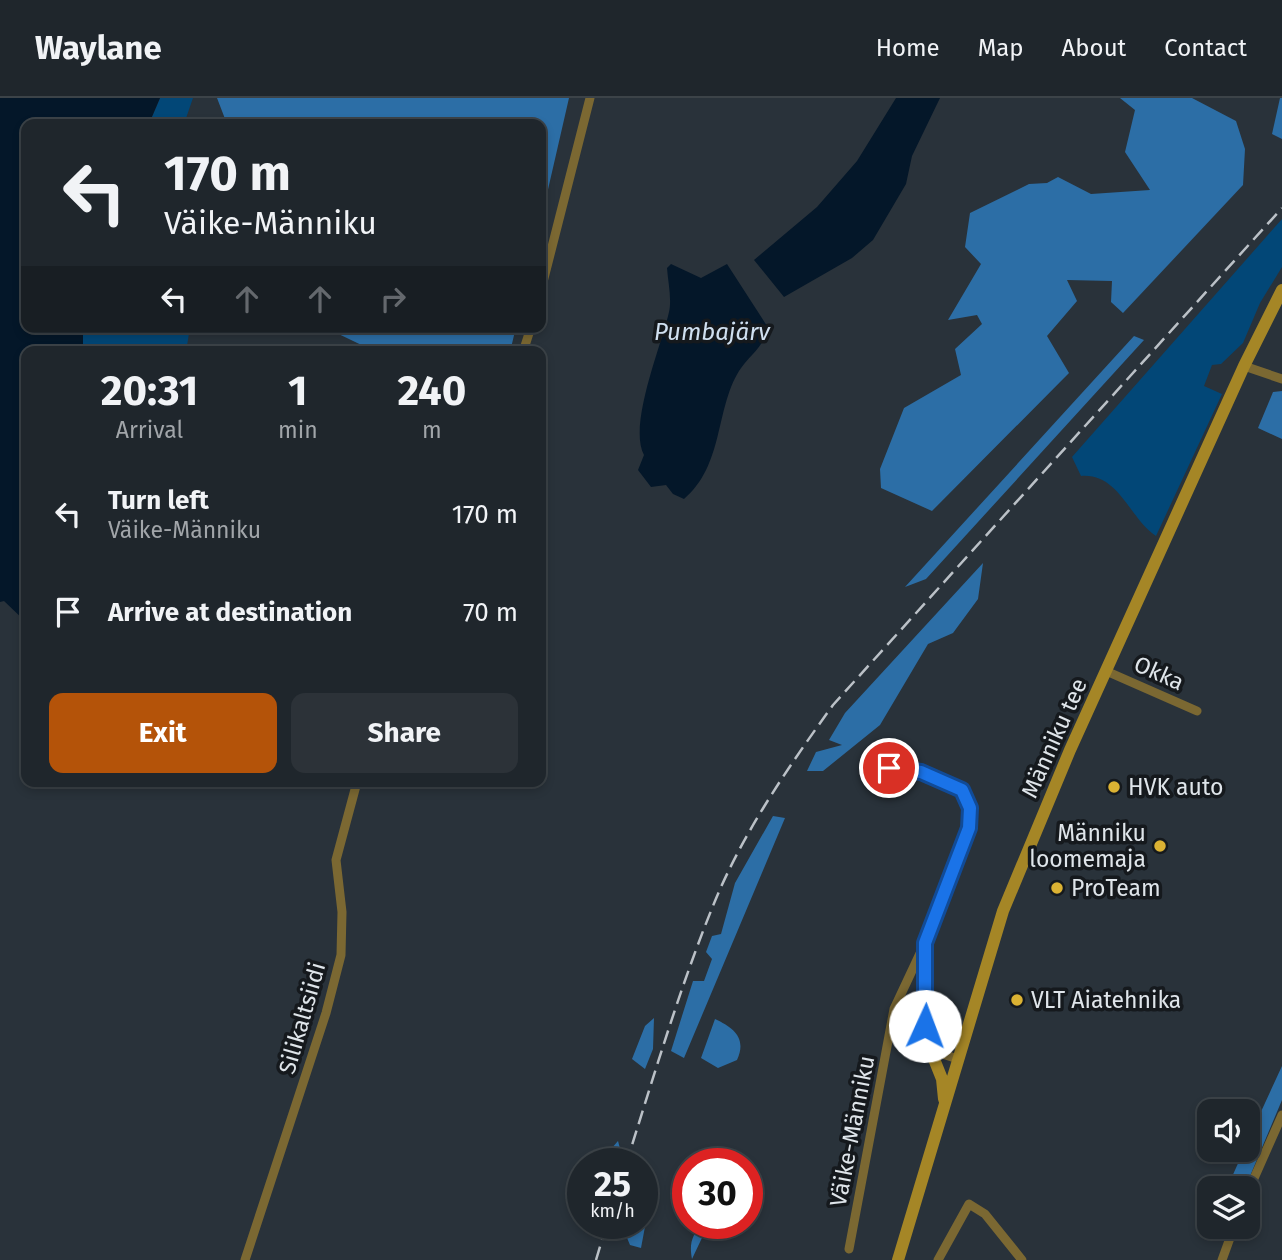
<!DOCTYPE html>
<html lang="en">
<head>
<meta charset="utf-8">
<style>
	:root { --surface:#1f262c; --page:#2c3238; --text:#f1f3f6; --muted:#a1a5a9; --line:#3c4348; --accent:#b45309 }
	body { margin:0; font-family:"Fira Sans",sans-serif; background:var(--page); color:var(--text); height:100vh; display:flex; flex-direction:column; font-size:26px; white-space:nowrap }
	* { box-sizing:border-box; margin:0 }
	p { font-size:23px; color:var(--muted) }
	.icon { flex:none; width:38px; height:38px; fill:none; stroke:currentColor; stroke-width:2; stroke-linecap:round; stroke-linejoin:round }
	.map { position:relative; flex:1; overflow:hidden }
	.side { position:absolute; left:21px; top:248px; width:525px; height:441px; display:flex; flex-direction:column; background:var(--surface); border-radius:14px; box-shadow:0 4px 10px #0003,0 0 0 2px var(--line) }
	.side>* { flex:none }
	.guide { position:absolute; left:21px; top:21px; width:525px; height:214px; border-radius:14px; box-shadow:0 4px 10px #0003,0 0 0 2px var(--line); background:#1f262c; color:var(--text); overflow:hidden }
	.tools { position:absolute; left:1197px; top:1001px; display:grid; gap:14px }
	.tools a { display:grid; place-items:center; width:63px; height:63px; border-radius:14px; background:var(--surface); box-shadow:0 4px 10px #0003,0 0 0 2px var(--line); font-size:35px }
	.speed { position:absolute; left:567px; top:1050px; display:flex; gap:14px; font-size:35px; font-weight:700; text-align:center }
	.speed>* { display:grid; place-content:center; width:91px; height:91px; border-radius:50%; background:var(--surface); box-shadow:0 4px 10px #0003,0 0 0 2px var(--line); line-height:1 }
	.speed small { font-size:18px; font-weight:400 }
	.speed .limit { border:10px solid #d22; background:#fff; color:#111 }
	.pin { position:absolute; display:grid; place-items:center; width:60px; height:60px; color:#fff; margin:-30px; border:4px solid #fff; border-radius:50%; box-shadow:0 2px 7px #0007 }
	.me { position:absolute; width:77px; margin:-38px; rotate:2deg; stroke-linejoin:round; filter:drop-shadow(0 0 5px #0008) }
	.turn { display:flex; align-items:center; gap:24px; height:147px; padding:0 28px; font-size:32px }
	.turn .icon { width:91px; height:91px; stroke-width:2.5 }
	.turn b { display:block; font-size:49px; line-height:60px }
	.lanes { display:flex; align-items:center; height:66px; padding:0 28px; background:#0003; justify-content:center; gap:35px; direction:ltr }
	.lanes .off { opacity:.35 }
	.eta { display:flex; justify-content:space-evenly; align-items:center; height:119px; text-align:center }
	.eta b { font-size:42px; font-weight:700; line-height:49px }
	.primary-button { display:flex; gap:14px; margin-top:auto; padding:14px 28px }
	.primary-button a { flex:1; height:80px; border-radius:14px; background:var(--accent); color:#fff; font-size:28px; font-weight:700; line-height:80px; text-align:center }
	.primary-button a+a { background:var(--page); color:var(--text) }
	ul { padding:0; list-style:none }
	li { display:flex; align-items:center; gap:21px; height:98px; padding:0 28px }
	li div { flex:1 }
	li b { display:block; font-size:26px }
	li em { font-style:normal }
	header { display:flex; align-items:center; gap:42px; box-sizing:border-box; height:98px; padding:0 35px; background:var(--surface); border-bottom:2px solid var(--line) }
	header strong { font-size:33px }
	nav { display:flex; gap:38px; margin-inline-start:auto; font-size:24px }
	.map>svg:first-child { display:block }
	.green { fill:#024777 }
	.forest { fill:#2c6ea6 }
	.water { fill:#041729 }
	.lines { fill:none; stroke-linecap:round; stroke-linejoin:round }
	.street { stroke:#7b6832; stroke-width:9 }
	.secondary { stroke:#a58626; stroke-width:12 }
	.rail { stroke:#bbc1c7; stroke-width:2.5; stroke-dasharray:14 7; stroke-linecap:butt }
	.route-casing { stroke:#114b97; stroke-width:18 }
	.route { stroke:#1a73e8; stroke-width:12 }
	.poi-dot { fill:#dbb233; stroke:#15191d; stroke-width:2.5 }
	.labels { text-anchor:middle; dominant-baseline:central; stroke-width:7; stroke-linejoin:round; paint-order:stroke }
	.street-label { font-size:23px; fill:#dfe5ea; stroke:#15191d }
	.poi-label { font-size:23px; fill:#dfe5ea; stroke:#15191d; text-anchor:start }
	.water-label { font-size:24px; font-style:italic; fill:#d0e0f0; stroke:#15191d }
</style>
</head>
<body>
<header>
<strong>Waylane</strong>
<nav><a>Home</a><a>Map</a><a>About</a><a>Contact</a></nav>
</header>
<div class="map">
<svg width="1282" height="1162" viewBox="0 0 1282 1162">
	<rect width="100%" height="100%" fill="#29323a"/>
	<path class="green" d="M160,0h33l-9,26h-40l7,-5z
		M1282,121v48l-22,36 -17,40 -22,21 -9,1 -8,21 18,8 -66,142c-27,-18 -37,-63 -75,-60l-9,-19z
		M83,229h107l-4,25h-103z"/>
	<path class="forest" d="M217,0h352l-28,122v-96h-314z
		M1120,0h72l44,23 9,28 -2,36 -120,128 -12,-11 1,-21 -45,-1 10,21 -30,35 22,37 -137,138 -51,-23 -1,-19 24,-61 57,-33 -6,-26 27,-25 -5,-9 -29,5 33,-56 -16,-17 5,-34 59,-29 18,-1 11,-6 33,17 59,-4 -25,-38 10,-42z
		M1280,0h2v41l-10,-5z
		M324,229h192l-6,25h-134z
		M1134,238l10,4 -218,239 -21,8z
		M1282,293v48l-24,-11 15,-36z
		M983,465l-5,36 -25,34 -25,11 -48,81 -57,46h-16l9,-19 26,-7 -13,-5 16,-27z
		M773,718l12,2 -101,240 -13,-7 22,-70h11l8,-22 -6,-7 6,-16 9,-2 14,-51z
		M654,920l-1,31 -8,20 -13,-10 13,-33z
		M715,921c19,9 32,19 22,41l-19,8 -17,-10z
		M1282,968v34l-37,88h-18l17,-38h4v-10z
		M618,1043l4,15 -3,8h-12l4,-15z
		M642,1092l8,10 -9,48 -11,-3 -5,-12 3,-10h14z
		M703,1125h6l-17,36c-3,-16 0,-24 11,-36z"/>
	<path class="water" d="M0,0h160l-9,21 -7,5h-118v203h57v25h-57v270l-22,-21 -4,1z
		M896,0h44l-28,58 -6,28 -33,56 -21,18 -68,39 -30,-37 63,-53 40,-46z
		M671,166l30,14 26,-14 40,62c-1,20 -18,29 -28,45 -24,39 -15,94 -55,128l-11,-5 -7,-9 -15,2 -13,-17 6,-15c-16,-30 17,-108 25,-143 3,-13 -1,-30 -2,-44z"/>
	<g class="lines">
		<path class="street" d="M541,192l49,-192
			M523,254l8,-25
			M1244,268l38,13
			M1106,573l91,40
			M889,670l32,4 41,18 8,18 -1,20 -44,115 1,96 10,13 22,7
			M1248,1094l34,-77
			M849,1151l45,-240 30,-64
			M245,1162l81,-247 15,-58 1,-43 -6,-52 21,-78
			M938,1162l31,-56 16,10 37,46
			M1222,1162l12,-33"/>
		<path class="secondary" d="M926,941l16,40 2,20
			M898,1162l105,-349 67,-161 174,-384 38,-76"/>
		<path class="rail" d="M626,1066c28,-88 54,-178 89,-263 29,-70 74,-135 118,-196l449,-497
			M596,1162l11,-37"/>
	</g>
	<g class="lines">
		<defs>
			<path id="route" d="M889,670l32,4 41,18 8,18 -1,20 -44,115v83"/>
		</defs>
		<use href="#route" class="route-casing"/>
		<use href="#route" class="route"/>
	</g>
	<g class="poi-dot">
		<circle cx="1114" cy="689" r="7"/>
		<circle cx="1160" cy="748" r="7"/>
		<circle cx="1057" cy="790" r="7"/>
		<circle cx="1017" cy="902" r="7"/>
	</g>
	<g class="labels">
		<g class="street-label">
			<text transform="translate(1159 575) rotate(24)">Okka</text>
			<text transform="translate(1054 640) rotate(-66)">Männiku tee</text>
			<text transform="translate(302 920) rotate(-74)">Silikaltsiidi</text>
			<text transform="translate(852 1033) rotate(-79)">Väike-Männiku</text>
		</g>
		<g class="poi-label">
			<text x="1128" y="689">HVK auto</text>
			<text x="1146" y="735" text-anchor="end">Männiku<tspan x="1146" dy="26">loomemaja</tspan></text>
			<text x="1071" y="790">ProTeam</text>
			<text x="1031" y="902">VLT Aiatehnika</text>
		</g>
		<g class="water-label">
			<text x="712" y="234">Pumbajärv</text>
		</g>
	</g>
</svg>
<div class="tools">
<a><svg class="icon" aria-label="sound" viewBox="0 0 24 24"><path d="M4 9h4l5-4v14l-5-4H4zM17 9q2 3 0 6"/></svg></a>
<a><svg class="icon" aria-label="layers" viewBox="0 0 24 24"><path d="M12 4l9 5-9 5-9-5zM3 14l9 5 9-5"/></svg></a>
</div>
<div class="speed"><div>25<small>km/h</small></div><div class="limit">30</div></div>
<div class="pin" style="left:889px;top:670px;background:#d93025"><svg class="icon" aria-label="arrive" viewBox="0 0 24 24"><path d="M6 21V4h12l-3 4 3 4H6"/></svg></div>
<svg class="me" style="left:925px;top:928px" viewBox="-20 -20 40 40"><circle r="19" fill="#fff"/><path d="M0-13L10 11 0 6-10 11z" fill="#1a73e8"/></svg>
<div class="guide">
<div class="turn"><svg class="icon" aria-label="left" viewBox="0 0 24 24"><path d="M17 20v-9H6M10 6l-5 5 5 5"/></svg><div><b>170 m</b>Väike-Männiku</div></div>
<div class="lanes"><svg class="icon" aria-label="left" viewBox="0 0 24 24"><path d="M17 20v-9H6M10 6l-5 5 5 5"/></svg><svg class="icon off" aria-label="ahead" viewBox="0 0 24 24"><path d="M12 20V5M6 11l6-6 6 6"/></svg><svg class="icon off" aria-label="ahead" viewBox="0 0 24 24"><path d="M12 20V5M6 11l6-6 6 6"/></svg><svg class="icon off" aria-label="right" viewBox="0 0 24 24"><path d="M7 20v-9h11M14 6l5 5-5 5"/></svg></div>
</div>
<section class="side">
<div class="eta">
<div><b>20:31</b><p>Arrival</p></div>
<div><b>1</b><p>min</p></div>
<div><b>240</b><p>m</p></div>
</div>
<ul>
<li><svg class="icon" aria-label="left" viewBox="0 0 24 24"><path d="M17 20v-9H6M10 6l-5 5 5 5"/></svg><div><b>Turn left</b><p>Väike-Männiku</p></div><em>170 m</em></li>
<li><svg class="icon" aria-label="arrive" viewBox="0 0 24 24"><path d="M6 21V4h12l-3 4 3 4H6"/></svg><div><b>Arrive at destination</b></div><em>70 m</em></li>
</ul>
<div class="primary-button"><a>Exit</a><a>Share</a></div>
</section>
</div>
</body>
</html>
